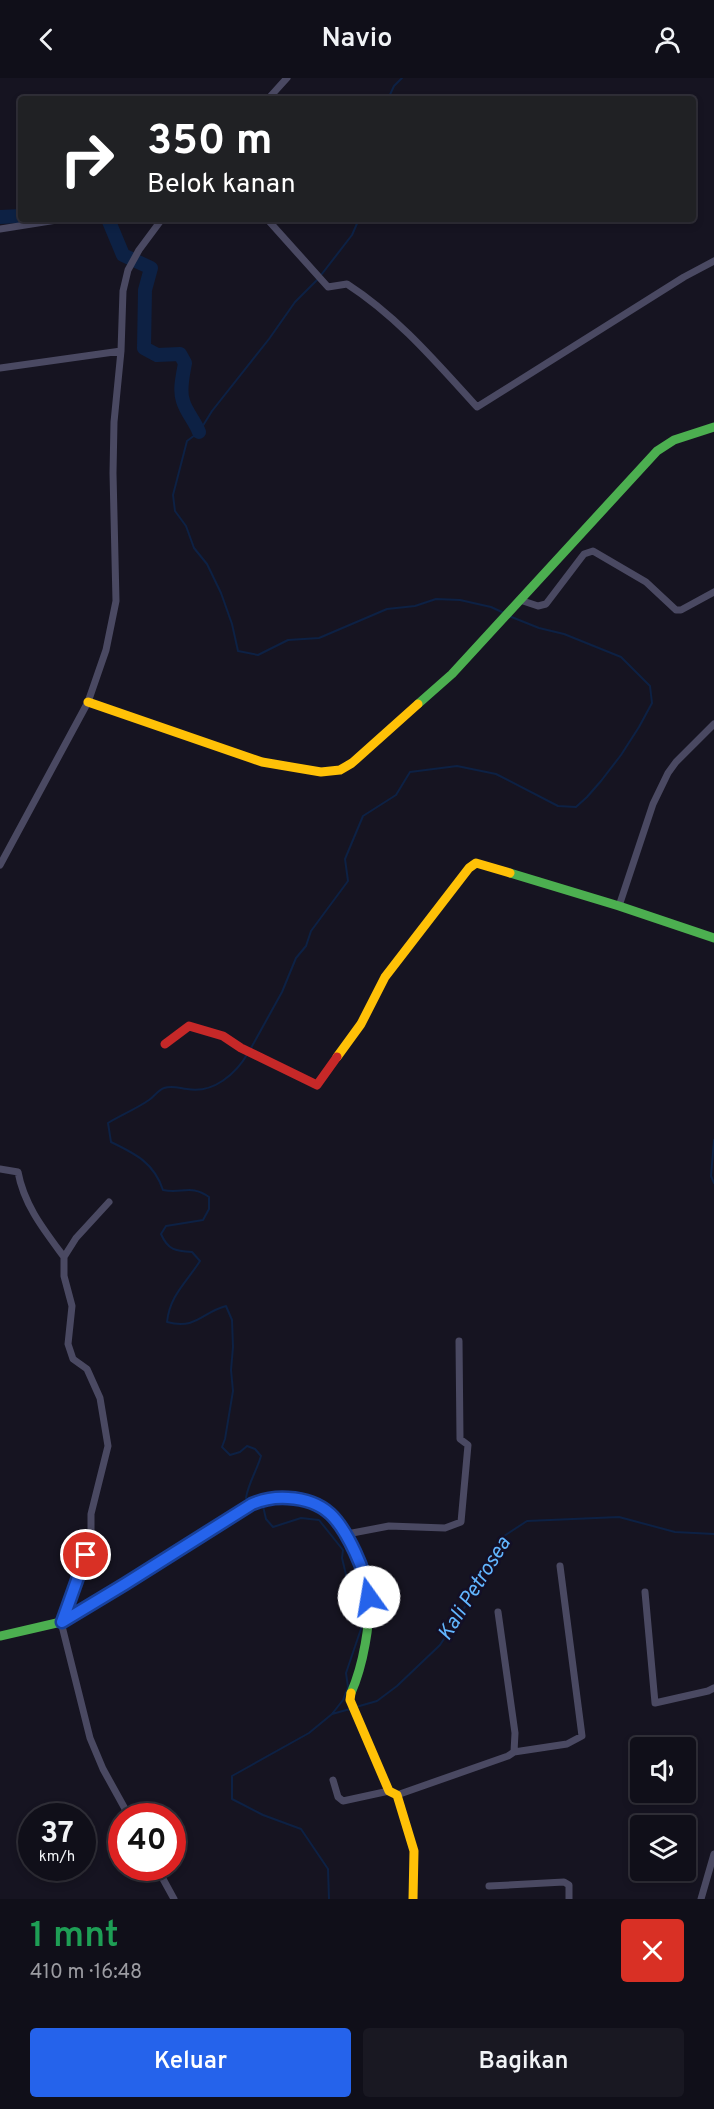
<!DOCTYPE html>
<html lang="id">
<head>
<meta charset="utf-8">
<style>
	:root { --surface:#100f19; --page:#191822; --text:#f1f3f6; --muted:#9c9ca2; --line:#302f38; --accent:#2563eb }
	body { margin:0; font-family:Overpass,sans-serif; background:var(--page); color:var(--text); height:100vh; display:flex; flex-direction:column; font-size:22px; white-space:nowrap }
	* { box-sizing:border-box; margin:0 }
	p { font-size:20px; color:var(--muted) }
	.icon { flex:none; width:33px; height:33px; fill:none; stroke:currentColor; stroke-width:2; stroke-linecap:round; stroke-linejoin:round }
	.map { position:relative; height:1821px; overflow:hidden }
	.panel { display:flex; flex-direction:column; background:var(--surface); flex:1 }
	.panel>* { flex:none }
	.guide { position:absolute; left:18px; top:18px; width:678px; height:126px; border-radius:6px; box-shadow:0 3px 9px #0003,0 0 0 2px var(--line); background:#202124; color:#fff; overflow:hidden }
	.controls { position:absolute; left:630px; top:1659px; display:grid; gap:12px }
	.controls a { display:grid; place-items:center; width:66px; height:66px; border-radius:6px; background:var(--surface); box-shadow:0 3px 9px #0003,0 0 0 2px var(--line); font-size:30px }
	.speed { position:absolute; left:18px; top:1725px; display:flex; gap:12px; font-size:30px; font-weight:700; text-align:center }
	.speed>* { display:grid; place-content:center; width:78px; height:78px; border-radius:50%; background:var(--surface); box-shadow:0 3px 9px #0003,0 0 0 2px var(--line); line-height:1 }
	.speed small { font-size:15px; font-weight:400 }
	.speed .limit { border:9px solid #d22; background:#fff; color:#111 }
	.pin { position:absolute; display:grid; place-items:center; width:51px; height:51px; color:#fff; margin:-26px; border:3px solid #fff; border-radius:50%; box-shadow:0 2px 6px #0007 }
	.me { position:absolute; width:66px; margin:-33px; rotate:347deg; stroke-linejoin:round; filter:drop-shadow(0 0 4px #0008) }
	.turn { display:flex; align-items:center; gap:21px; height:126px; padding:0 30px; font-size:27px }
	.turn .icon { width:78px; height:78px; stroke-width:2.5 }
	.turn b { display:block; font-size:42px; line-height:51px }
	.round { display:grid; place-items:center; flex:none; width:63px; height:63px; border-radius:6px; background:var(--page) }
	.headline { display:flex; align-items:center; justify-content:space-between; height:102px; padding:0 30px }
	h1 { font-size:36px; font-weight:600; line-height:45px; color:#1e9e55 }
	.button { display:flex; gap:12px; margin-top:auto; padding:12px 30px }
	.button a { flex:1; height:69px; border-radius:6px; background:var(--accent); color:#fff; font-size:24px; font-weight:600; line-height:69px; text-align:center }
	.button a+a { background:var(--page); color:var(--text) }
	header { display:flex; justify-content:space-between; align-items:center; height:78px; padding:0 30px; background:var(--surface); font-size:27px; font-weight:600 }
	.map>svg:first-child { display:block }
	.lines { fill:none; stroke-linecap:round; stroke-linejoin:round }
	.stream { stroke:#0d2144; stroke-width:2 }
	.river { stroke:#0d2144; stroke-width:14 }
	.street { stroke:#4a4962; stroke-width:7 }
	.fast { stroke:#4caf50; stroke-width:9 }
	.slow { stroke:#ffc107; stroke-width:9 }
	.jam { stroke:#c62828; stroke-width:9 }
	.route-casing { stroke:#184099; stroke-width:15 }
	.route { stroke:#2563eb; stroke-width:10 }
	.labels { text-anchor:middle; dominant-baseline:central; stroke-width:5; stroke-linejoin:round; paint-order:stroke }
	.water-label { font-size:21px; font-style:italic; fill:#62b6ff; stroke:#130f26 }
</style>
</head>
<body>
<header><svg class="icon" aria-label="back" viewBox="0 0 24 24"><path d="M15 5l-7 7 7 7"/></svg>Navio<svg class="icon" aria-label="person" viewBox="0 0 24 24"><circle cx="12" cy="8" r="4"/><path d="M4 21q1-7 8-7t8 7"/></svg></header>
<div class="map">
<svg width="714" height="1821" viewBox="0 0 714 1821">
	<rect width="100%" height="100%" fill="#161421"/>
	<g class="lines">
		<path class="stream" d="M388,21l6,-13 8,-8
			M359,141l-7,16 -34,44 -23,23 -26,37 -57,72 -13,21 -12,9 -14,54 2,16 11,15 8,22 13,16 14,29 11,31 6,27 20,4 30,-15 31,-2 68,-29 28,-3 21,-7 24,1 31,7 13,6
			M251,970l31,-56 14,-34 10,-12 5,-15 37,-50 -3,-22 18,-43 33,-21 14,-23 47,-6 39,8 62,32 18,1 11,-10 14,-16 20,-26 18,-28 13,-24 -2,-17 -29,-29 -57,-23 -25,-6 -30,-12
			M248,975c-12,21 -35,41 -61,36 -8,-1 -15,-4 -23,-1 -6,2 -10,9 -15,12 -13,9 -28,15 -41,23l3,19c25,12 43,21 52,48 19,4 28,-6 46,7v12l-6,11 -37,6 -5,8c7,16 14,17 31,18l8,9c-14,22 -30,34 -33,61 30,8 35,-10 59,-16l6,14 1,27 -2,23 2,21 -8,48 -3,8 8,8 10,-3 7,-6 8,3 6,7c-4,14 -13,28 -15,42l6,3
			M714,1062l-3,36 3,7
			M260,1426l3,2 3,13 7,8 28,-9 18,2 24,30 -1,8 7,29 15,-1
			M364,1534v-21
			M356,1629l21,-6 20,-15 43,-41 28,-43 36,-66 23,-15 92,-4 56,15 39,2
			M332,1636l11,-14 5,-13 -2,-14 17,-50
			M329,1821l-1,-30 -27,-40 -38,-14 -31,-16v-23l77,-43 23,-19 18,-5"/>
		<path class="river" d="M0,139l21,-1
			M108,141l15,36 28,13 -6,22 -1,58 13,7 23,-1 5,9c-2,12 -6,27 -2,38 3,11 12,20 16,31"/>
		<path class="street" d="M268,21l19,-21
			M267,141l61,68 19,-3c51,33 89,78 130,123l207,-130 30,-16
			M0,151l63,-10
			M0,290l121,-17
			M520,522l18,6 8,-2 38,-50 9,-3 53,31 30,28h5l33,-18
			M0,787l88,-163 18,-52 10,-49 -3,-128 1,-51 7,-71 2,-60 5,-21 11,-20 23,-31
			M619,828l34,-102 15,-31 8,-11 38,-38
			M0,1091l18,3c6,33 26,58 46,85
			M109,1124l-33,36 -12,19v19l8,30 -4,38 5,15 14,10 13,29 8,48 -17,68v25l-30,83 29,116 13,31 26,47
			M347,1456l42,-8 56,2 16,-6 7,-77 -8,-6 -1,-98
			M645,1514l10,111 53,-12 6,-3
			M514,1674l53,-8 15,-8 -22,-170
			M333,1702l5,17 5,4 46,-10
			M397,1717l111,-39 6,-4 1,-19 -17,-121
			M157,1790l17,31
			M489,1808l75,-4 5,3v14
			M701,1821l13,-45"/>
		<path class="fast" d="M418,626l34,-30 205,-223 17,-11 40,-13
			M510,795l109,33 95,32
			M0,1558l61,-14 191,-118c47,-20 81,4 102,45 7,14 14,28 15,44 2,29 -6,73 -18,100"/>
		<path class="slow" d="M88,624l174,60 59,10 19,-2 12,-7 66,-59
			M337,979l24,-33 24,-47 84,-109 7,-5 34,10
			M351,1615l-1,7 39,91 8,4 17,56 -1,48"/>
		<path class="jam" d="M165,966l24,-18 34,10 18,12 76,37 20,-28"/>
	</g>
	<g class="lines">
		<defs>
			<path id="route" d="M86,1477l-24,67 63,-38 127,-80c12,-5 22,-7 36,-6 38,2 52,22 67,54 7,15 12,28 14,45"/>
		</defs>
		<use href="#route" class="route-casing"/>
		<use href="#route" class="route"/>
	</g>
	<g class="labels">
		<g class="water-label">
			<text transform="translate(475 1511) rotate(-58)">Kali Petrosea</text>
		</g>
	</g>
</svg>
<div class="controls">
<a><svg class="icon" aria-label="sound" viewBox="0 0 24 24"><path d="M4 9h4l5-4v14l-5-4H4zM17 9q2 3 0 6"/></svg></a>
<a><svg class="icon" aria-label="layers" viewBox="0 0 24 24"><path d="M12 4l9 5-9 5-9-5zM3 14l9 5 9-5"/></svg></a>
</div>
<div class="speed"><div>37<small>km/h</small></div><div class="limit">40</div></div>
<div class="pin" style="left:86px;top:1477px;background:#d93025"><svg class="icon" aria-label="arrive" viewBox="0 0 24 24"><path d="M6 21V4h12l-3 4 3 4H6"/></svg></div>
<svg class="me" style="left:369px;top:1519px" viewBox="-20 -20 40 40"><circle r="19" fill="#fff"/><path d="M0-13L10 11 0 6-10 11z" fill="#2563eb"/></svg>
<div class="guide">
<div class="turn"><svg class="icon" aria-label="right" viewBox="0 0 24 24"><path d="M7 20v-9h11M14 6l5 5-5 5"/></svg><div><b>350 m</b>Belok kanan</div></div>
</div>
</div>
<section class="panel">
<div class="headline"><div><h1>1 mnt</h1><p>410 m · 16:48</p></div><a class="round" style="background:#d93025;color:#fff"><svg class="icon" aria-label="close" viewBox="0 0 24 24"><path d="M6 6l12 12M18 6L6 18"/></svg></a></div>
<div class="button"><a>Keluar</a><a>Bagikan</a></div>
</section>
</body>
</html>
